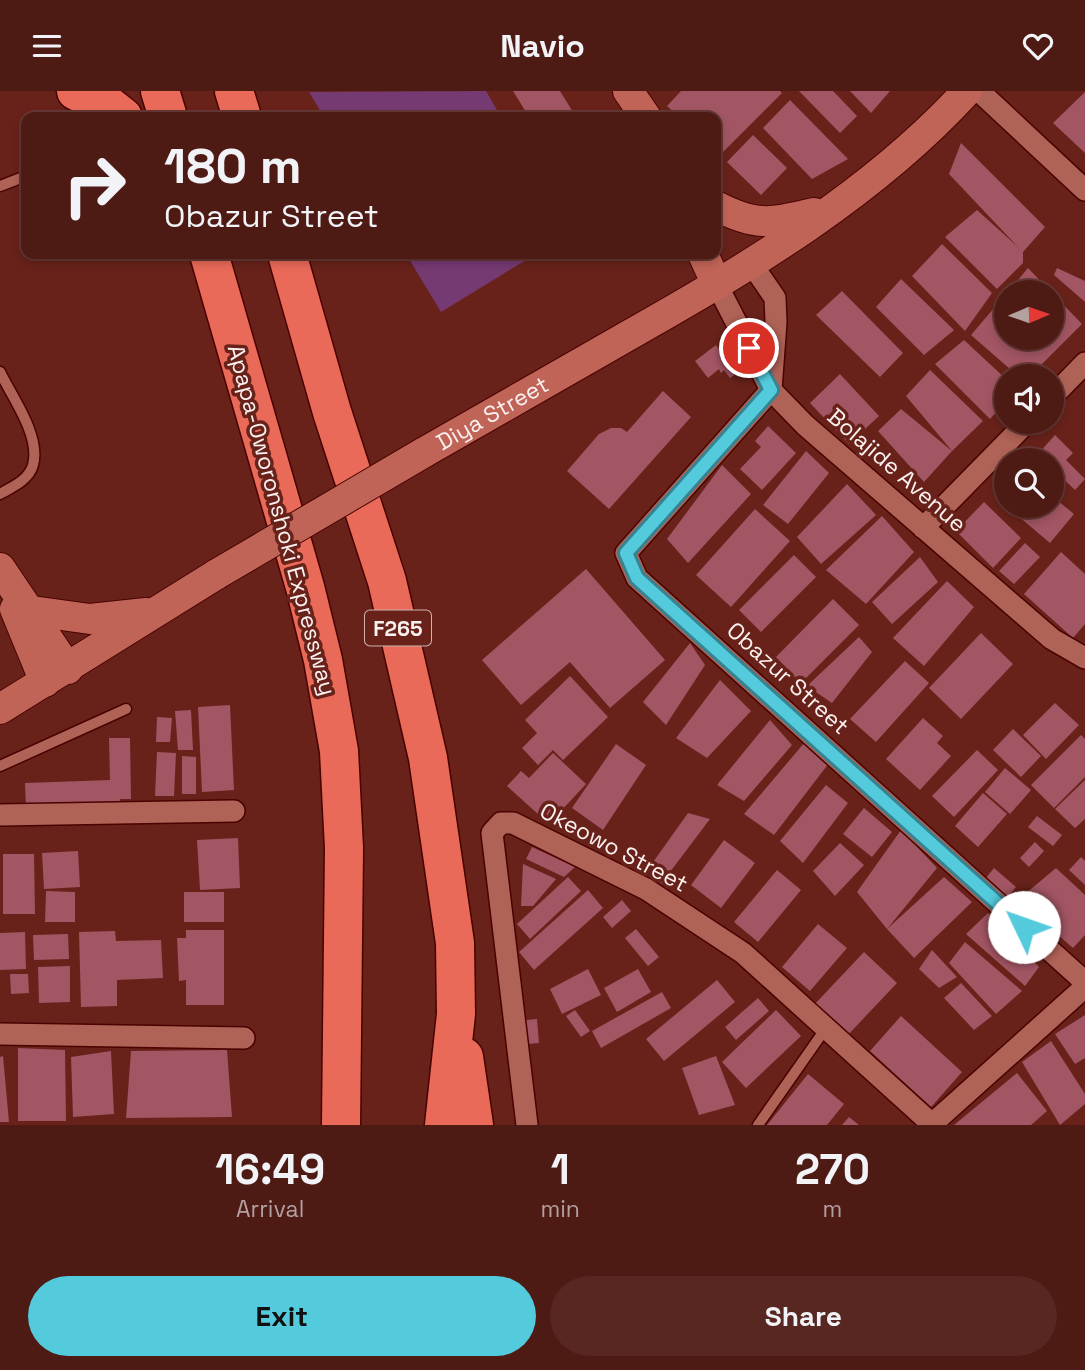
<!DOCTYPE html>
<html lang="en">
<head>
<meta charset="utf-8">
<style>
	:root { --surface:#4e1a14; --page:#582722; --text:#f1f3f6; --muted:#b3a1a0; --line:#653834; --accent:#54cadd }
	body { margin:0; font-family:"Space Grotesk",sans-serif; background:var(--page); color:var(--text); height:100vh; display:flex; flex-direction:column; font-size:26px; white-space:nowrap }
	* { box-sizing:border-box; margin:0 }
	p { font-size:23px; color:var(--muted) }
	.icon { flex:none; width:38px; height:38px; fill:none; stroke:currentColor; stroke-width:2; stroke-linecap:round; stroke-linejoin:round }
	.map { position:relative; height:1034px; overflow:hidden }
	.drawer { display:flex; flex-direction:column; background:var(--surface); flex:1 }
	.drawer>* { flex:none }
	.hud { position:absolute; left:21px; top:21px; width:700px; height:147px; border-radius:14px; box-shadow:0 4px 10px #0003,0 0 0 2px var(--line); background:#4e1a14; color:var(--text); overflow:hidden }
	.needle { width:46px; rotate:88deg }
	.controls { position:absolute; left:994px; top:189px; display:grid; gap:14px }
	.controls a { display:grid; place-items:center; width:70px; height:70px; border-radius:50%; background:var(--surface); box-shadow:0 4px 10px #0003,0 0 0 2px var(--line); font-size:35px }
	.pin { position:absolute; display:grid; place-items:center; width:60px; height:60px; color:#fff; margin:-30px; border:4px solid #fff; border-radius:50%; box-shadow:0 2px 7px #0007 }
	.me { position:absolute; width:77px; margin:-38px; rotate:312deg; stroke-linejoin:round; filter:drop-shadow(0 0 5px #0008) }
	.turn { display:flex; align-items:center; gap:24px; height:147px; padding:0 28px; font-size:32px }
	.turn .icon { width:91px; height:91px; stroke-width:2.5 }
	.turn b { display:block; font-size:49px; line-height:60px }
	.eta { display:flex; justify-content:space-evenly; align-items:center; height:119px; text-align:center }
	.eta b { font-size:42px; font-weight:600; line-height:49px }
	.button { display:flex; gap:14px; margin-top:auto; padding:14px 28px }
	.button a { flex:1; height:80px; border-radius:42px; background:var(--accent); color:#111; font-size:28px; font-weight:600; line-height:80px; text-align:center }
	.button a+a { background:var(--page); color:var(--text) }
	header { display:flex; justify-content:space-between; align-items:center; height:91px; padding:0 28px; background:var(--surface); font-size:32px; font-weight:600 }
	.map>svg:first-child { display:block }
	.green { fill:#763a72 }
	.building { fill:#a25563 }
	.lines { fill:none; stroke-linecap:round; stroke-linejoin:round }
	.service-casing { stroke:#490301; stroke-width:13 }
	.minor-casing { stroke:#490301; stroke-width:24 }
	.secondary-casing { stroke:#490301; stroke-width:32 }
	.motorway-casing { stroke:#490301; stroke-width:41 }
	.service { stroke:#af6256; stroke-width:10 }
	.minor { stroke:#af6256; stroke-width:21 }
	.secondary { stroke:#c06457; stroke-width:30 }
	.motorway { stroke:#e96a59; stroke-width:38 }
	.secondary-bridge-casing { stroke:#490301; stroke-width:32; stroke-linecap:butt }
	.secondary-bridge { stroke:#c06457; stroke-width:30 }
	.route-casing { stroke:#378390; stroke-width:18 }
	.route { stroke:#54cadd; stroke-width:12 }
	.labels { text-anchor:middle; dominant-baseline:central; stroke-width:7; stroke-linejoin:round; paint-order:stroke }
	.shield { fill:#68221a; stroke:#cfb3b0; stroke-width:2 }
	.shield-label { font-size:21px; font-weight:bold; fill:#fbf1f0 }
	.street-label { font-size:23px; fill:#fbf1f0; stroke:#68221a }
</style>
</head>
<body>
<header><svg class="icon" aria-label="menu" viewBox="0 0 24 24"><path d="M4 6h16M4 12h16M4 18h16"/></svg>Navio<svg class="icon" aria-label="heart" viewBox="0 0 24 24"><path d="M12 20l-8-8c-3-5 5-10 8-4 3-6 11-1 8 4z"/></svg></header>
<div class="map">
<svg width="1085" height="1034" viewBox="0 0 1085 1034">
	<rect width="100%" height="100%" fill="#68221a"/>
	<path class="green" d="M486,0l15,26h-177l-15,-25z
		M406,163h130l-95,58z"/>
	<path class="building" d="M513,0h47l16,26h-47z
		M681,0h99l2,2 -62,62 -4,-3v-35h-37l-12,-11z
		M799,0h34l24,25 -17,17z
		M850,0h40l-19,22z
		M1085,1v61l-32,-30z
		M790,9l58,59 -36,20 -49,-51z
		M753,44l34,33 -26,27 -34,-33z
		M961,52l84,84 -22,25v11l-26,26 -52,-52 32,-27 42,38 -70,-74z
		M942,153l50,49 -27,38 -53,-55z
		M1028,177l23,24h-43z
		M1057,177l28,13v21l-31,-27z
		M901,188l53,51 -30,25 -48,-48z
		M842,200l61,62 -23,24 -64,-62z
		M1052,202l30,31 -52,52h-12l-47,-41 35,-41v44h46z
		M964,249l42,39v22l-16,18 -55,-55z
		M716,254l21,28 -7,5 -6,-8 -3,3 -2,-4 -11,9 -13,-17z
		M930,279l53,51 -31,30 -46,-55z
		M840,283l39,42 -30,28 -39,-41z
		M663,300l28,26 -82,92 -42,-38 32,-37 12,-6h10l6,4z
		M901,318l51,42 -28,31 -46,-51z
		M768,335l28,27 -34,37 -22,-21 21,-22 -6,-6z
		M1055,344l18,18 -7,7 19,19 -10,11 -23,-22v-8h-8l-6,-6z
		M806,360l23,22 -41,51 -25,-19z
		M722,374l29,29 -63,69 -21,-24z
		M847,393l29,31 -55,49 -24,-27z
		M1006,396v19h46v-10l22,18 -24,29 -53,-45z
		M984,411l37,36 -28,30 -37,-37z
		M755,418l35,32 -59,66 -35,-32z
		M882,425l32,36 -48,52 -40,-34z
		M1025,452l15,14 -26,27 -15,-13z
		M1061,461l24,22v50l-12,14 -49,-44z
		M794,464l22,22 -55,55 -22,-22z
		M920,466l18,25 -46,42 -20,-22z
		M586,478l79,91 -55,48 -40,-46 -49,43 -39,-45z
		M947,490l27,26 -50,59 -31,-28z
		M833,508l26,26 -58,58 -25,-26z
		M981,542l32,31 -52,55 -32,-31z
		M859,546l13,15 -40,51 -25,-17z
		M690,552l15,22 -39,60 -23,-23z
		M905,570l24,22 -53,59 -26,-23z
		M570,585l38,41 -45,43 -10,-10 -15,15 -16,-17 15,-15 -12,-13z
		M720,589l31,31 -44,47 -31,-20z
		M1055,612l24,22 -33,34 -23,-24z
		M230,614l4,85 -32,2 -4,-85z
		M191,619l2,40h-15l-3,-39z
		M157,626l15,1 -2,24h-14z
		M923,627l20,18 -6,7 14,13 -31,34 -34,-31z
		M770,629l22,25 -48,56 -27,-16z
		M1013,638l28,27 -20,21 -28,-27z
		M1081,644l4,4v38l-31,31 -23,-23z
		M109,647h21l1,61h-11v3l-94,5 -1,-24 85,-3z
		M805,651l24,21 -55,72 -30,-21z
		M616,653l30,21 -43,65 -31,-22z
		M977,659l21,20 -44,47 -22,-21z
		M157,661l19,1 -2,43h-19z
		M553,662l33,31 -37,40 -42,-38 14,-15 8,7z
		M182,665l14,1v37h-14z
		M1005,677l26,22 -21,24 -25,-22z
		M1085,689v39l-10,9 -20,-19z
		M826,694l22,18 -45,60 -23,-22z
		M983,702l24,21 -29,33 -23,-21z
		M864,717l28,24 -20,25 -29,-23z
		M688,722l22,6 -49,65 -10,-19z
		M1037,725l25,19 -9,11 -25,-19z
		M901,739l36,38 -50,61 -30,-37z
		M238,747l2,50 -40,2 -3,-50z
		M724,749l31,23 -34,45 -30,-23z
		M1035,751l9,9 -15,16 -9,-9z
		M840,752l24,22 -29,31 -22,-25z
		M532,756l43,20 -11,10 -38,-18z
		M78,760l2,36 -36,2 -2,-36z
		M3,763h31l1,60h-32z
		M1081,766l4,4v24l-16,-15z
		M523,773l33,15 -23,27h-12z
		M994,777l22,19 -9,11 -22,-19z
		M1056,777l29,27v40l-12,13 -55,-48z
		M777,779l24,20 -43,52 -24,-20z
		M568,786l13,14 -51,48 -13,-15z
		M944,786l28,25 -58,56 -27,-29z
		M588,799l15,18 -69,62 -15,-18z
		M46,800l29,1v30h-30z
		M184,801h40v30h-40z
		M622,809l9,11 -19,17 -9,-11z
		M988,822l51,54 -14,19 -59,-52z
		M818,833l29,24 -37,43 -28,-24z
		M636,838l23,28 -11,9 -23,-28z
		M186,839h38v75h-38v-25l-7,1 -2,-43h9z
		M115,840l1,10 45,-1 2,38 -46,2v26l-36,1 -2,-75z
		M25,841l1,37 -26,1v-37z
		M68,843l1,25 -35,1 -1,-25z
		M965,851l57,49 -26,23 -47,-51z
		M932,859l25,27 -18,11 -20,-19z
		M864,861l33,31 -51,54 -33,-31z
		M70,875v36l-31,1 -1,-36z
		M588,878l13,26 -39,19 -12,-25z
		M638,878l13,23 -34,20 -13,-24z
		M10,883h18l1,19 -18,1z
		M717,889l18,22 -71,59 -18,-22z
		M961,892l31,33 -18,14 -30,-32z
		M662,901l9,16 -70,40 -9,-17z
		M758,907l11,13 -33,29 -11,-13z
		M575,919l15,21 -9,6 -15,-21z
		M776,919l25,26 -55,52 -24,-26z
		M1085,924v43l-10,6 -20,-30z
		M901,925l61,56 -31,35 -61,-56z
		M537,928l2,24 -11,1 -2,-24z
		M1051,950l34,53v10l-25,21 -38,-63z
		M18,957l47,2 1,71h-48z
		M227,959l5,67 -106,1 5,-67z
		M111,960l3,63 -41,3 -2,-60z
		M3,965l6,66h-9v-65z
		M716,965l19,49 -36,10 -17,-47z
		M1017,982l30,38 -16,14h-77z
		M808,983l36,30 -17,21h-60z
		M849,1026l10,8h-17z"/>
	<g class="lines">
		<defs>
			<path id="service" d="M0,95l26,-10
				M0,281c12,25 41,64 33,93 -4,15 -21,22 -33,29
				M0,675l126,-57
				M758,1034l68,-97"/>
			<path id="minor" d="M979,0l106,99
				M751,172l24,35 1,24 -5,68 -145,163 11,25 448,404
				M717,194l54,105 34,35 247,214 33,19
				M1052,306l33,-34
				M923,437l104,-106
				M0,724l234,-4
				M0,943l244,4
				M932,1033l153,-137
				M527,1034l-35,-292 9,-10h12l133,66 97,64 190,172"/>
			<g id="secondary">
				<path d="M628,0l18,26"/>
				<path d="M716,115c41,21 54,17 98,7"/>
				<path d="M703,163l14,31"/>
				<path id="s1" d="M423,362c69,-40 139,-79 208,-119 119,-67 243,-141 336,-243"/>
				<path d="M0,477l68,101"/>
				<path d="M15,518l30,73"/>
				<path d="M32,520l58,8 56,-6"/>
				<path d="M0,618l217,-135"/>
			</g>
			<path id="motorway" d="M76,0l33,15 14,11
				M160,0l8,26
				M234,0l8,26
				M209,163l96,333 18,73 16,91 5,97 -3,277
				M287,163l45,158 55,169 41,177 27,185 1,71 -12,111
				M464,966l10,68"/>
		</defs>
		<use href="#service" class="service-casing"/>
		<use href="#minor" class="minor-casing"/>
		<use href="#secondary" class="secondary-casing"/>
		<use href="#motorway" class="motorway-casing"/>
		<use href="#service" class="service"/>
		<use href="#minor" class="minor"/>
		<use href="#secondary" class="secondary"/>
		<use href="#motorway" class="motorway"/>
		<defs>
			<path id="secondary-bridge" d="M217,483l206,-121"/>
		</defs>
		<use href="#secondary-bridge" class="secondary-bridge-casing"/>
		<use href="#secondary-bridge" class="secondary-bridge"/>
	</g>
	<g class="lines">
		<defs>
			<path id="route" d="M749,257l22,42 -145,163 11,25 387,349"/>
		</defs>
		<use href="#route" class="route-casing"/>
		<use href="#route" class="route"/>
	</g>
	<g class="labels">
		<rect class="shield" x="365" y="519.5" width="66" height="35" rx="5"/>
		<g class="shield-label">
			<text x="398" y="537">F265</text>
		</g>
		<g class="street-label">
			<text stroke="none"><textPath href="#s1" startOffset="80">Diya Street</textPath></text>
			<text transform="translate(897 379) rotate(41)">Bolajide Avenue</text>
			<text transform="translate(282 429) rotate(75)">Apapa-Oworonshoki Expressway</text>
			<text transform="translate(788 587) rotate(42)">Obazur Street</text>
			<text transform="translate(614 756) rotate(28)">Okeowo Street</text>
		</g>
	</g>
</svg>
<div class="controls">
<a><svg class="needle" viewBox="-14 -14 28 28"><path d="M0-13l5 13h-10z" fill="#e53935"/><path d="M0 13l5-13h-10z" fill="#b3a1a0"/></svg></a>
<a><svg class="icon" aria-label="sound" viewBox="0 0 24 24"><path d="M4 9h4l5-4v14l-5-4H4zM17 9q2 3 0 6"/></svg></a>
<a><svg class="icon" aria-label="search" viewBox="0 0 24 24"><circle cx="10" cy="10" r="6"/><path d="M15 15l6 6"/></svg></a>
</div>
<div class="pin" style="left:749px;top:257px;background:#d93025"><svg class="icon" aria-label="arrive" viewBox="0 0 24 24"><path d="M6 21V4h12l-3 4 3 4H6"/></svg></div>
<svg class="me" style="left:1024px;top:836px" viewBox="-20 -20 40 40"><circle r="19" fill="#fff"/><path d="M0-13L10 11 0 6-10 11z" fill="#54cadd"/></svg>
<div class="hud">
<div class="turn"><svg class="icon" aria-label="right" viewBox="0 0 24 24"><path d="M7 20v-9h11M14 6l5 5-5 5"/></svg><div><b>180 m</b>Obazur Street</div></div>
</div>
</div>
<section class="drawer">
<div class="eta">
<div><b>16:49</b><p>Arrival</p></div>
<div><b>1</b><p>min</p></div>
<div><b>270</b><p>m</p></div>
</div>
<div class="button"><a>Exit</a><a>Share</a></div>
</section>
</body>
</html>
